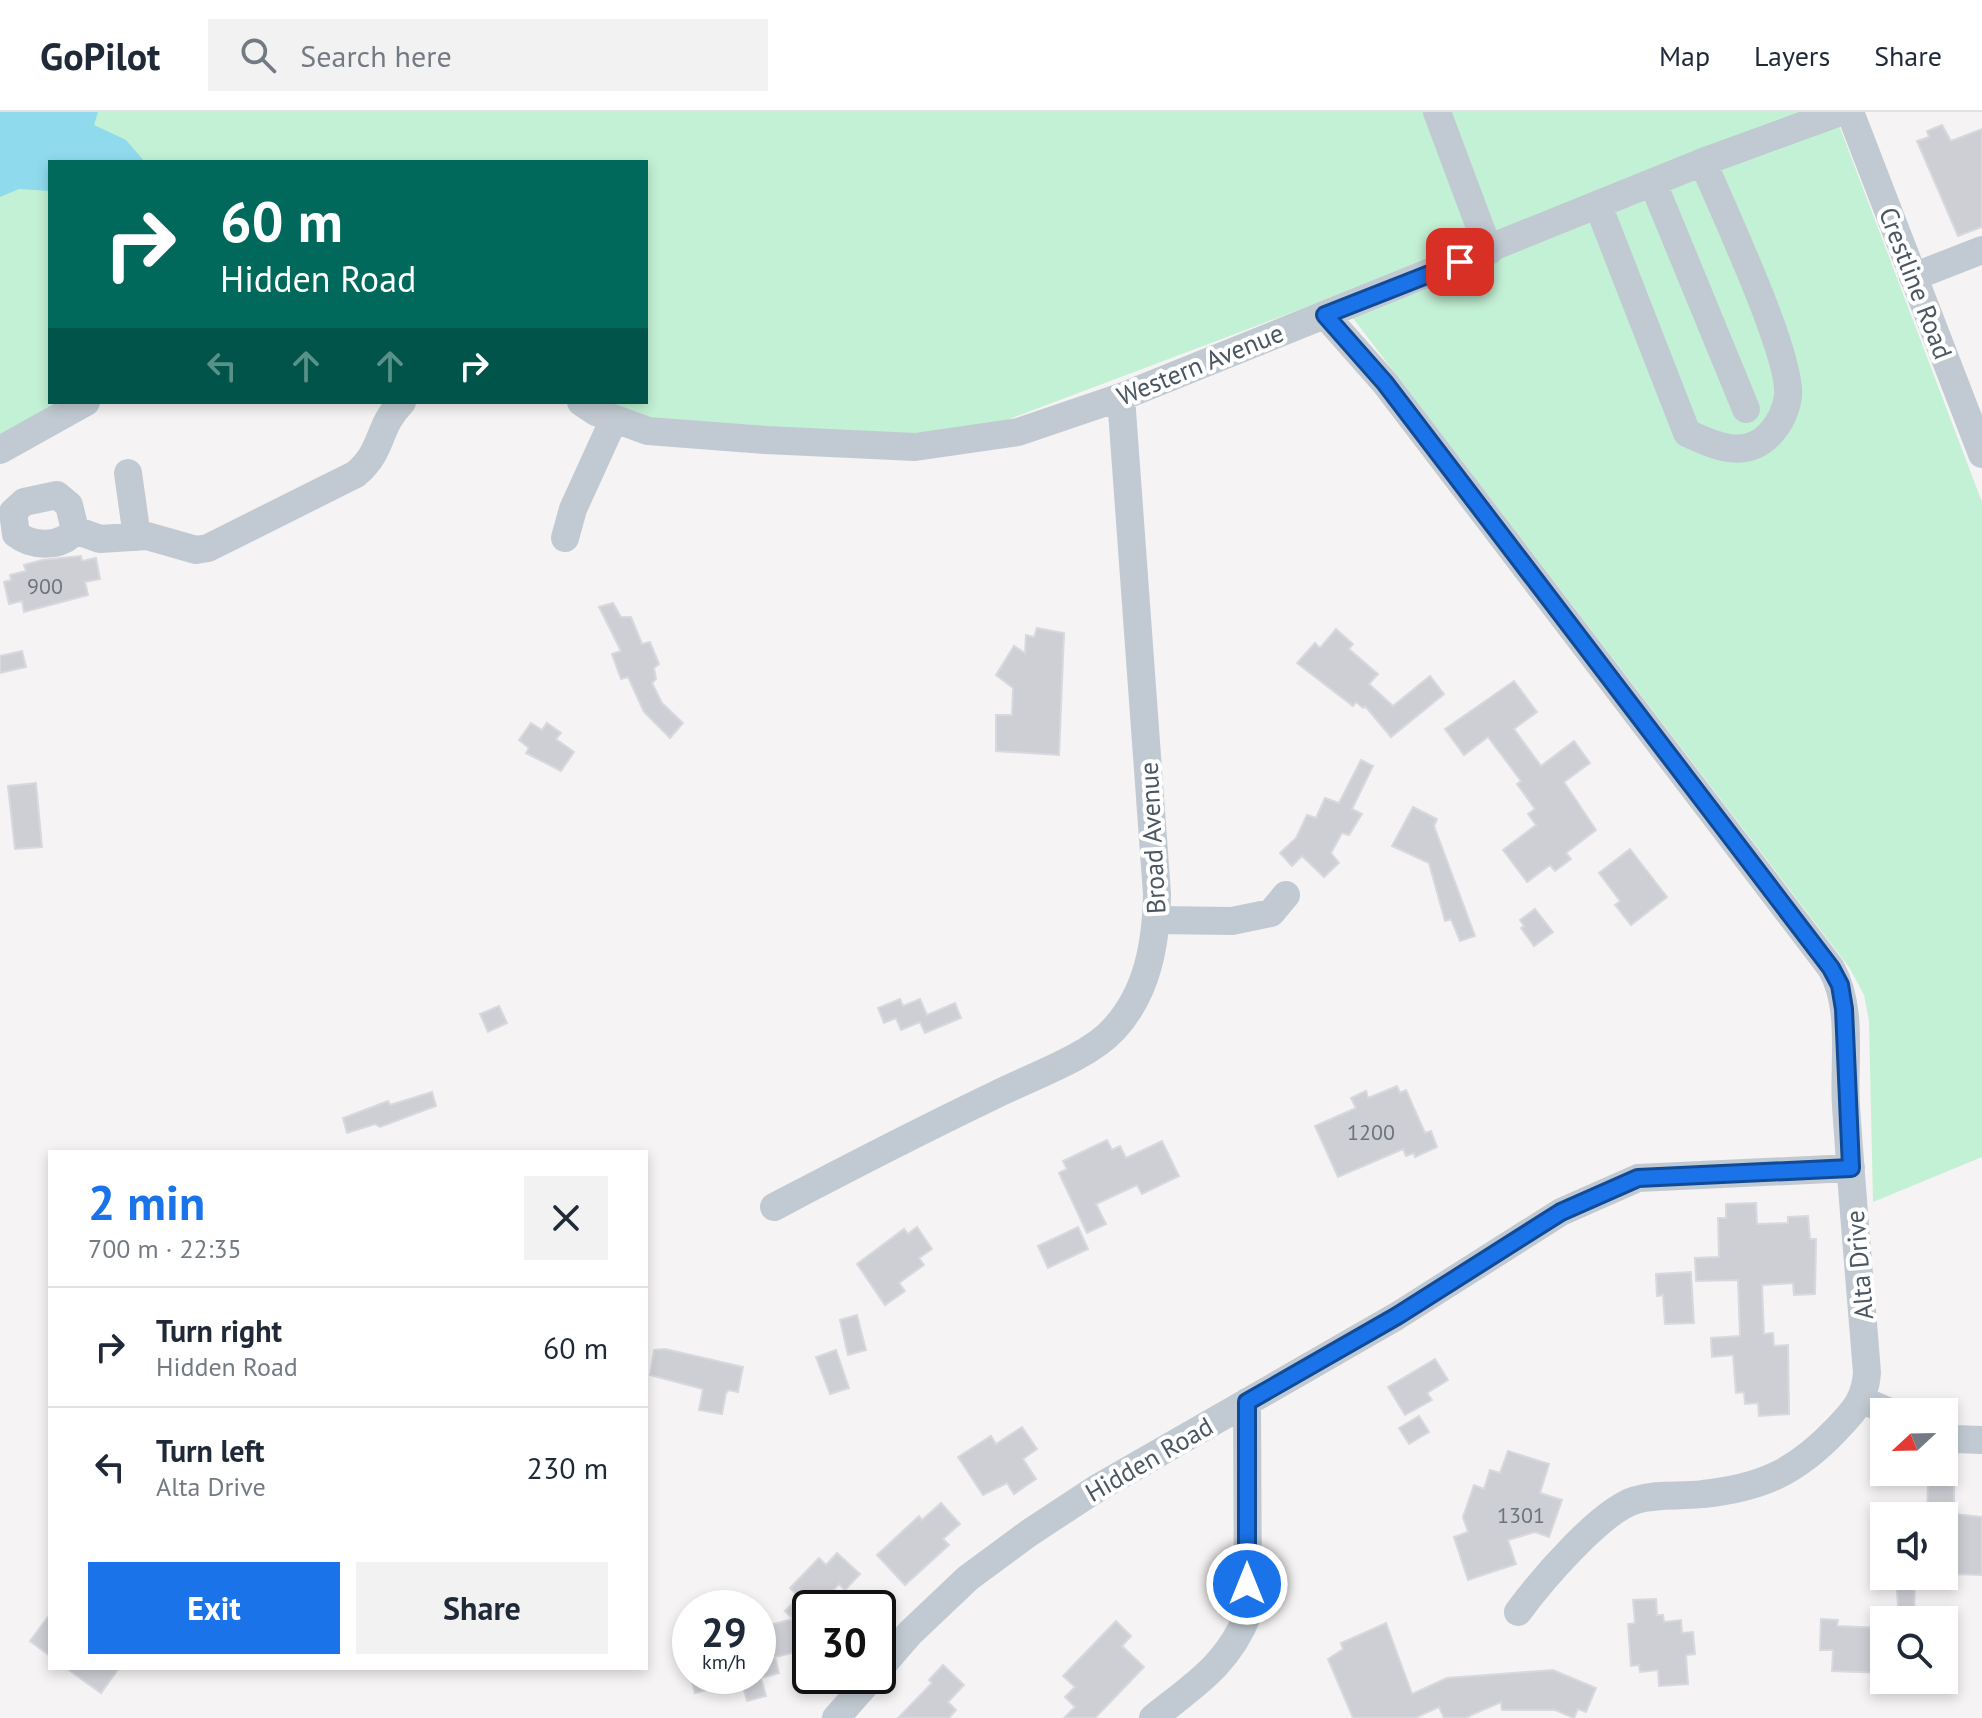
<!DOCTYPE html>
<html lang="en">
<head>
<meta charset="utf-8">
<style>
	:root { --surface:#fff; --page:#f2f2f3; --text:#1f2937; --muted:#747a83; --line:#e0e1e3; --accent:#1a73e8 }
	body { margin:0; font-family:"PT Sans",sans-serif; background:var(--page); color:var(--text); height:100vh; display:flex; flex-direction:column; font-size:30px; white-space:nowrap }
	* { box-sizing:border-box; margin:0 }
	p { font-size:26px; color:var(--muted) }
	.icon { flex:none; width:44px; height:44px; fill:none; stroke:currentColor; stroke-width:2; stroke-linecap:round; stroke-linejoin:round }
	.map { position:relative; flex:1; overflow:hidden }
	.sheet { position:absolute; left:48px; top:1038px; width:600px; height:520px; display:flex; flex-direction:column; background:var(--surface); border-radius:0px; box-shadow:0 4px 12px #0003 }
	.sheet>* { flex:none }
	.top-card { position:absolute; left:48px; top:48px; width:600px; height:244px; border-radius:0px; box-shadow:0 4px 12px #0003; background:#00695c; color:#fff; overflow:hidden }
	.needle { width:52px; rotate:248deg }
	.buttons { position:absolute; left:1870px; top:1286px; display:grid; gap:16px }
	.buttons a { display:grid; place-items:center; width:88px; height:88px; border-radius:0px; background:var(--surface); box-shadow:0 4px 12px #0003; font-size:40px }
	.speed { position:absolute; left:672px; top:1478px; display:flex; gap:16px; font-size:40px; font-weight:700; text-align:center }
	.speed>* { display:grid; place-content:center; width:104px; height:104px; border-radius:50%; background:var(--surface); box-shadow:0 4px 12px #0003; line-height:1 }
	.speed small { font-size:20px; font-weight:400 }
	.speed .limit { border:4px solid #111; border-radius:12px; background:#fff; color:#111 }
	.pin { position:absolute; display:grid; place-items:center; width:68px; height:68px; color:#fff; margin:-34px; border-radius:16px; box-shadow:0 4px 12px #0006 }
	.me { position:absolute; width:88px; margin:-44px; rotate:0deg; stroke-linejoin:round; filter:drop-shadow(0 0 6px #0008) }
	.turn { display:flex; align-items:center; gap:28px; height:168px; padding:0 40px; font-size:36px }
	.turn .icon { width:104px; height:104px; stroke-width:2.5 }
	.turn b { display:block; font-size:56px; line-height:68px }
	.lanes { display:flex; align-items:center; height:76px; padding:0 40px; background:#0003; justify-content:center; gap:40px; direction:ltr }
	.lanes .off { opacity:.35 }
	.round { display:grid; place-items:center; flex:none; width:84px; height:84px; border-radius:0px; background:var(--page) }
	.summary { display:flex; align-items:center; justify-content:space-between; height:136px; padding:0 40px }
	h1 { font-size:48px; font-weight:700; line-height:60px; color:var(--accent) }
	.cta { display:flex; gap:16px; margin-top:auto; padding:16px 40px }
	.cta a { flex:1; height:92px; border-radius:0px; background:var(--accent); color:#fff; font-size:32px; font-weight:700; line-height:92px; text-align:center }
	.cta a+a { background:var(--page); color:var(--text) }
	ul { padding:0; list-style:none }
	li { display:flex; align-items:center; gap:24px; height:120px; padding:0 40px; border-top:2px solid var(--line) }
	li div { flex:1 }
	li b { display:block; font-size:30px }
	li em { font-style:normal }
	header { display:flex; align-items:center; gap:48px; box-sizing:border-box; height:112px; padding:0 40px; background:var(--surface); border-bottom:2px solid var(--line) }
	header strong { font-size:38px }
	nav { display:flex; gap:44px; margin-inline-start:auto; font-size:28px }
	.search { width:560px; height:72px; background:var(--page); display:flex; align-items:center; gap:20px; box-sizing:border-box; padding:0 28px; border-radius:0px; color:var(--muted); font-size:30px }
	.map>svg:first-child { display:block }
	.green { fill:#c3f1d5 }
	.water { fill:#90daee }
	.building { fill:#cdcfd5; stroke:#d7d9de; stroke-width:2 }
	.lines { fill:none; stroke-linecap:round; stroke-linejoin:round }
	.minor { stroke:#c1cad2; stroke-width:28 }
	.route-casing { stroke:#114b97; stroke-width:20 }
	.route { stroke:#1a73e8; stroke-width:14 }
	.labels { text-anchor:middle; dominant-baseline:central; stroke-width:8; stroke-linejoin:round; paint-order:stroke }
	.number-label { font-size:22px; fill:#6b747e }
	.street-label { font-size:26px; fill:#4a5661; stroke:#fff }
</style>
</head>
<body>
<header>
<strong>GoPilot</strong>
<div class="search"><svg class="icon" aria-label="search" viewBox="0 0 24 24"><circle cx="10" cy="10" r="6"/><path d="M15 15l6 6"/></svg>Search here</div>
<nav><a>Map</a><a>Layers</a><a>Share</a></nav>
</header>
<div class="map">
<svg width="1982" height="1606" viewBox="0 0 1982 1606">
	<rect width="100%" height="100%" fill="#f5f3f3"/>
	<path class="green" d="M0,0h1834l148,390v655l-109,45 -4,-181 -5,-26 -15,-28 -513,-671 -337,127 -84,12 -254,-12 -51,-21h36v-240h-596v240h18l-68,34z"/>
	<path class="water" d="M0,0h98l-4,13 32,15 19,22h-95v29l-31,-2 -19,8z"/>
	<path class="building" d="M1942,13l9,16 31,-12v98l-24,9 -41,-95 12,-4 -2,-6z
		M81,444l1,5 14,-3 4,21 -15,3 3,13 -64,17 -2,-11 -13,3 -5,-22 7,-2 -1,-5 16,-4 -2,-6 18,-5z
		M613,491l8,14h10l11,27 8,-2 9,22 -5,4 2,11 -4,4 10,20 21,20 -13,15 -26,-26 -16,-35 -7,2 -9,-25 9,-3 -22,-44z
		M1037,516l27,5 -5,122 -63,-4v-36h16l1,-27 -17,-13 18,-29 11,7 1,-18 8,2z
		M1336,517l17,15 -4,5 29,25 -9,10 24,22 37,-30 14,18 -53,43 -26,-31 -2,2 -7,-6 -3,4 -56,-43 18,-20 5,5z
		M22,539l4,16 -26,6v-17z
		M1514,569l23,31 -23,17 27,37 33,-25 16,22 -26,19 32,48 -30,23 5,6 -16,12 -5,-6 -23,17 -24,-32 33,-25 -8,-11 7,-5 -18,-25 4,-3 -33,-44 -24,18 -19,-26z
		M531,611l11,7 5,-7 14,10 -5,6 18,13 -13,19 -35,-18 3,-5 -10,-8z
		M1361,648l12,6 -21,43 10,5 -13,21 -7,-2 -11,20 8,10 -15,14 -22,-21 -10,10 -12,-13 16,-15 11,-23 9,3 9,-20 14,5z
		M36,671l6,64 -27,2 -7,-63z
		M1413,695l24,12 -3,7 41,110 -15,5 -9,-22 -6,2 -16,-58 -37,-17z
		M1630,737l37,48 -36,28 -16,-20 5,-4 -21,-28z
		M1535,797l18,23 -19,14 -13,-18 3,-2 -4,-6z
		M900,887l3,7 17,-7 7,16 28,-12 6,15 -36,15 -5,-11 -19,8 -5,-12 -12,5 -6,-15z
		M499,894l8,17 -19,9 -8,-18z
		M1397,974l3,7 6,-3 19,43 6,-2 6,16 -22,10 -1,-4 -8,3 -3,-7 -65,28 -23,-51 41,-18 -5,-10 15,-7 2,7z
		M432,980l4,14 -56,21 -5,-3 -28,9 -4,-15 45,-17 2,4z
		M1107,1028l5,10 8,-4 6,12 36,-17 17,35 -37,18 -5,-9 -41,19 10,20 -19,9 -28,-60 8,-4 -4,-8z
		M1756,1091l1,21 31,-1v-6l20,-1 2,23h6l-1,55 -21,1 -1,-12 -31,2 2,49 9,-1 1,13 14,-1 1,69 -30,2 -1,-13 -13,1 -1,-12 -8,1 -3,-38 -21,2 -1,-19 29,-2 -2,-56 -42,1 -1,-23 24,-1 -1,-39h8v-14z
		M917,1115l15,22 -13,9 5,7 -25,18 6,8 -20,14 -28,-41 47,-35 4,5z
		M1078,1115l10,22 -40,19 -10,-22z
		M1691,1160l3,51 -29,1 -2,-29 -6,1 -1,-22z
		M857,1203l9,35 -18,5 -8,-35z
		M665,1237l78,18 -5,25 -9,-2 -3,3 -4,21 -23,-4 4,-21 -53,-14 4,-25z
		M836,1238l13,38 -19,6 -14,-37z
		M1435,1247l13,21 -21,13 5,7 -27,15 -17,-28z
		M1419,1304l10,16 -20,12 -10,-16z
		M1022,1315l15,22 -14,10 13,20 -22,15 -7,-11 -24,12 -25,-38 33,-21 5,8z
		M1508,1339l41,13 -9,29 22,7 -13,37 -14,-5 -27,8 8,24 -48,16 -14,-43 14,-5 -5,-15 11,-32 10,4 6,-19 10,3z
		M1928,1370h26v32l28,3v58l-27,-1 -11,5v-63h-17z
		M941,1391l19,21 -17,15 6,6 -44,40 -28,-30 42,-39 3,4z
		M837,1441l23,21 -15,16 -6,-6 -23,24h-6v12l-17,18 3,14 -21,5 4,16 -18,5 5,18 -19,5 -7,-25h18v-48l35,-9 -8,-8 14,-14 -9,-9 29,-30 7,7z
		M1896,1464h19l-1,44h-15z
		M1656,1487l1,16h6l1,7 17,-2 1,13 11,-1 2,22 -9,1 2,29 -29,2 -1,-16 -18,2 -1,-7 -8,1 -3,-42 7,-1 -2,-23z
		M50,1502v42l-20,-15z
		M1821,1507l17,1 -1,6 47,2v45l-52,-2 1,-21h-13z
		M1116,1509l15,15 -9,10 22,21 -49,51h-31l11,-11 -10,-10 10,-10 -12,-11z
		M1386,1511l26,71 35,-16 106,-8 43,18 -10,24 -8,-3 -4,9 -19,-8h-53l-1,-8 -36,16h-21l-5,-11 -24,11h-62l-25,-59 15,-10 -2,-6z
		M943,1553l21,20 -16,17 8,8 -7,8h-51l34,-35 -3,-3z
		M66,1556h53l-18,25z
		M690,1564h50l1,5 -46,12z"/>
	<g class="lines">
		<path class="minor" d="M1437,0l52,139
			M1850,0l132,342
			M1653,71l93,226
			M1598,93l89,228c28,13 59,27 83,1 10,-11 16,-22 18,-38 4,-41 -66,-188 -85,-234
			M1913,165l69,-27
			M1325,203l60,68 446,585c23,41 12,93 15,138 6,89 14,178 21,267 -2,27 -13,38 -31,57 -40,42 -75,58 -133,64 -22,3 -45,-1 -67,6 -35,10 -96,82 -118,112
			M581,290l15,10 52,19 118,9 149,7 103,-15 103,-35 582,-235 137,-50
			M0,338l86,-48
			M128,361l9,64
			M57,383l12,10 6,25c-13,18 -43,17 -59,4l-3,-22 11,-10z
			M75,418l25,9 47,-3 49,14 12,-2 148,-74c29,-25 20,-46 46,-72
			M565,426l8,-29 41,-90
			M1157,808l75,1 39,-8 15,-18
			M774,1095c74,-39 148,-77 223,-113 34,-17 92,-37 117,-65 34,-37 42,-86 43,-135l-36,-497
			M1862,1288l28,12
			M1944,1323l11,4 27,1
			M878,1558l32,-37 58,-55 61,-45 67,-44 301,-173 164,-104 77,-34 213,-10
			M836,1606l37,-42
			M1153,1606c41,-33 75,-53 95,-104l-1,-212"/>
	</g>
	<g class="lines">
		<defs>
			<path id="route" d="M1247,1472v-182l150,-86 164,-104 77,-34 213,-10 -7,-159 -4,-24 -9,-17 -446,-585 -60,-68 135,-53"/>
		</defs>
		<use href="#route" class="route-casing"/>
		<use href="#route" class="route"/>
	</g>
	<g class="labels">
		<g class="number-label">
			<text x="45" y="474">900</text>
			<text x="1371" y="1020">1200</text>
			<text x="1521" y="1403">1301</text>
		</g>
		<g class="street-label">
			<text transform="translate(1916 171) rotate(69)">Crestline Road</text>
			<text transform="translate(1200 252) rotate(-22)">Western Avenue</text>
			<text transform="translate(1152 726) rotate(-93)">Broad Avenue</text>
			<text transform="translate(1859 1153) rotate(-95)">Alta Drive</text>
			<text transform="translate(1149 1347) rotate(-30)">Hidden Road</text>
		</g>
	</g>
</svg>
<div class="buttons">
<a><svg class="needle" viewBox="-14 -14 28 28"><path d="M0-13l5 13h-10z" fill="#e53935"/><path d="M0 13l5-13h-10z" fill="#747a83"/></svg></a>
<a><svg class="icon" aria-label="sound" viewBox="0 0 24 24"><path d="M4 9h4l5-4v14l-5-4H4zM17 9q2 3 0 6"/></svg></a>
<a><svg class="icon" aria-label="search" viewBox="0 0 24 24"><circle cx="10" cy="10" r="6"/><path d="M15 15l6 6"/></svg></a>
</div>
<div class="speed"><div>29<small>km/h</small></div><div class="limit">30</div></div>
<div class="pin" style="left:1460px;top:150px;background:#d93025"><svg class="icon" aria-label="arrive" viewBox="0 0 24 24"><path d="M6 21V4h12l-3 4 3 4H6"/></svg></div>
<svg class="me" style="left:1247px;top:1472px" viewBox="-20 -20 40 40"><circle r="17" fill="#1a73e8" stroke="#fff" stroke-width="3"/><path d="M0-11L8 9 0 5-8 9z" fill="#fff"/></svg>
<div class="top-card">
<div class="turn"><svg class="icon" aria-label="right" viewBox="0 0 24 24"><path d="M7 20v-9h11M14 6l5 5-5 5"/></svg><div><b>60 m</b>Hidden Road</div></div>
<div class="lanes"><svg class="icon off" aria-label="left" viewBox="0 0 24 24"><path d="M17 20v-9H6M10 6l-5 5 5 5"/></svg><svg class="icon off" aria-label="ahead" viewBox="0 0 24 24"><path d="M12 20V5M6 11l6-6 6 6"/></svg><svg class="icon off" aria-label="ahead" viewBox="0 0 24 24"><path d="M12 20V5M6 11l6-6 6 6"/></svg><svg class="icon" aria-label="right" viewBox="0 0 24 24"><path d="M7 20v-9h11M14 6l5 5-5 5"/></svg></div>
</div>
<section class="sheet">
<div class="summary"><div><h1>2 min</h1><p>700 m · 22:35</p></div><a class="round"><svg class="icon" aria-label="close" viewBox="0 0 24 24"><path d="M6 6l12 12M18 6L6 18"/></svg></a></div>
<ul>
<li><svg class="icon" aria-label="right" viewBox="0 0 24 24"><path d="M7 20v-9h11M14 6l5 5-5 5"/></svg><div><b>Turn right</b><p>Hidden Road</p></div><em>60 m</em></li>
<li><svg class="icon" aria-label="left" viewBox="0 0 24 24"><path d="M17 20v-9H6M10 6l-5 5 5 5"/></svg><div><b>Turn left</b><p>Alta Drive</p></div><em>230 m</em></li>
</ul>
<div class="cta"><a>Exit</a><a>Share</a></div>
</section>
</div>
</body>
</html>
